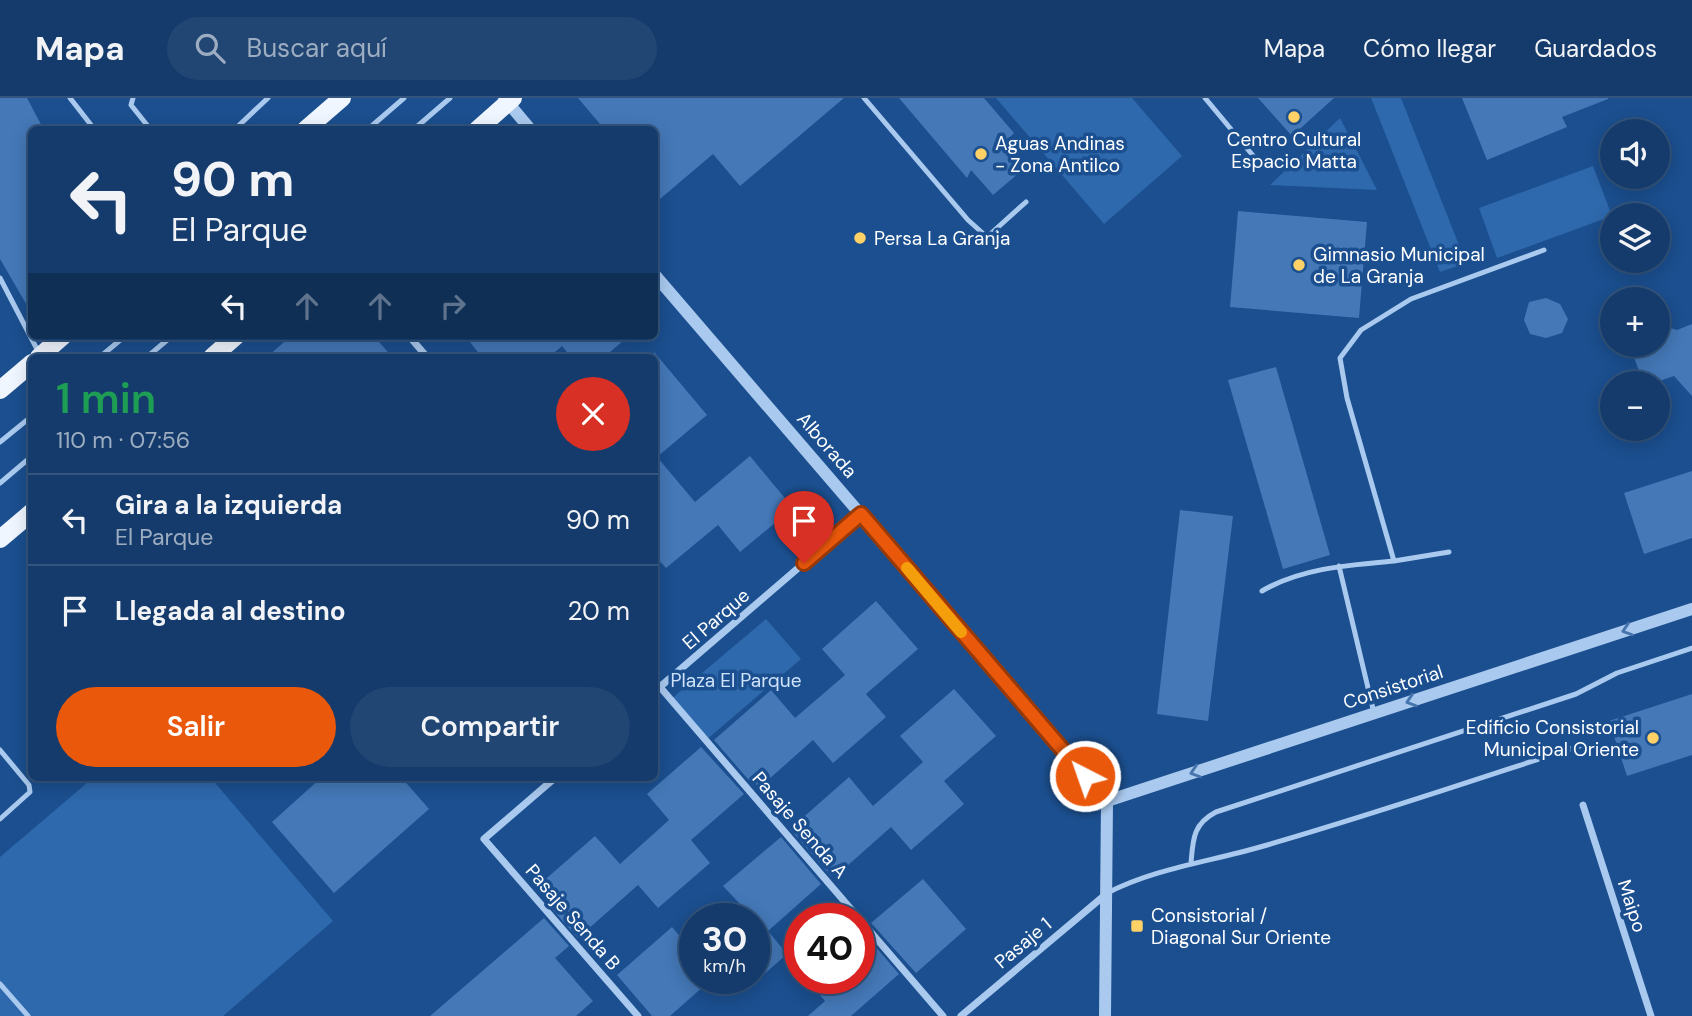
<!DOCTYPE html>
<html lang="es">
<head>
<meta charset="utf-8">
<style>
	:root { --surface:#143b6b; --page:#214673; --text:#f1f3f6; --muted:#9dadc1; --line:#33557e; --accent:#ea580c }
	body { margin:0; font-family:"DM Sans",sans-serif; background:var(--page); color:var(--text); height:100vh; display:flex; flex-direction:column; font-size:26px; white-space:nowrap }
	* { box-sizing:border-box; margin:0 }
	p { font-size:23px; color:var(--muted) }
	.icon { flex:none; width:38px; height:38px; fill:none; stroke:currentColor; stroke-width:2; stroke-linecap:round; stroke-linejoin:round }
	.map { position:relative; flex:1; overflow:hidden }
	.details { position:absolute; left:28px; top:256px; width:630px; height:427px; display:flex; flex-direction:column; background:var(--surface); border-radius:10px; box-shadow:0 4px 18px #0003,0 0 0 2px var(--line) }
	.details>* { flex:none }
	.hud { position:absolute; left:28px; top:28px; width:630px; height:214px; border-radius:10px; box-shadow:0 4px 18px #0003,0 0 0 2px var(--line); background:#143b6b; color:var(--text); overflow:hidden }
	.fabs { position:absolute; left:1600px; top:21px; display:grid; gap:14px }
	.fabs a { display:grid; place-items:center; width:70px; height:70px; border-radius:50%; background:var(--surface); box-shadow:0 4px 18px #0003,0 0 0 2px var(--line); font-size:35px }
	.speed { position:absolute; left:679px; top:805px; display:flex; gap:14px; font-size:35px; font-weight:700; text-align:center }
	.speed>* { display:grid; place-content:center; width:91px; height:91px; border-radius:50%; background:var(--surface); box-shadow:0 4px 18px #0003,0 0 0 2px var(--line); line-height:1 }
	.speed small { font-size:18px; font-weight:400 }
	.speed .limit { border:10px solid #d22; background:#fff; color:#111 }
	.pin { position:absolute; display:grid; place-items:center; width:60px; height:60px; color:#fff; margin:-72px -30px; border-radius:50% 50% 50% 0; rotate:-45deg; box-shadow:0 0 7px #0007 }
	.pin .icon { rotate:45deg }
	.me { position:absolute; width:77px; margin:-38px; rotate:319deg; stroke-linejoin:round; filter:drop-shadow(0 0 5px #0008) }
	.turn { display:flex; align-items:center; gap:24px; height:147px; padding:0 28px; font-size:32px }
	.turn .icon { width:91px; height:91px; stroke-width:2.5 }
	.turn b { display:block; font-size:49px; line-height:60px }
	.lanes { display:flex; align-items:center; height:66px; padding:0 28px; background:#0003; justify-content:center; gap:35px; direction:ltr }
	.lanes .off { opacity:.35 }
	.round { display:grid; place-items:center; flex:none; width:74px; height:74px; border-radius:37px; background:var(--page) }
	.overview { display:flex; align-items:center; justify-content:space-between; height:119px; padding:0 28px }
	h1 { font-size:42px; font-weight:600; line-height:52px; color:#1e9e55 }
	.action { display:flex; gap:14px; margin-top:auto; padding:14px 28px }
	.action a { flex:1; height:80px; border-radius:42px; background:var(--accent); color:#fff; font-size:28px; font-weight:600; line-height:80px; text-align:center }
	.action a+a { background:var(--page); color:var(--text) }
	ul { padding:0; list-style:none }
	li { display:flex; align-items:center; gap:21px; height:91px; padding:0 28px; border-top:2px solid var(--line) }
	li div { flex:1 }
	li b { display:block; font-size:26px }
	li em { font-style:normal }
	header { display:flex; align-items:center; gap:42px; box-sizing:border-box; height:98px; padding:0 35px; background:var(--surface); border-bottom:2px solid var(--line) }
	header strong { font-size:33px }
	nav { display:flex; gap:38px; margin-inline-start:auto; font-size:24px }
	.search { width:490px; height:63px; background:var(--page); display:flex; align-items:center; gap:18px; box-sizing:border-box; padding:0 24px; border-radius:38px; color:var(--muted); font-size:26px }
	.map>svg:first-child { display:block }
	.green { fill:#2e69ad }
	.building { fill:#4478b7 }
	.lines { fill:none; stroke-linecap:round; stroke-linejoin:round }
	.service { stroke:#a9c9ee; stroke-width:5 }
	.minor { stroke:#a9c9ee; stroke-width:7 }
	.tertiary { stroke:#a9c9ee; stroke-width:12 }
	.primary { stroke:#f0f6ff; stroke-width:18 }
	.oneway { stroke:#4674ac }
	.route-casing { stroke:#983908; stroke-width:18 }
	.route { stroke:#ea580c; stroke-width:12 }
	.slow { stroke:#f59e0b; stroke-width:12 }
	.poi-dot { fill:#ffd166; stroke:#1b4f8f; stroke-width:2.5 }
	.labels { text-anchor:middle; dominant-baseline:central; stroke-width:7; stroke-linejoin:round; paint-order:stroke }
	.poi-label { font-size:19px; fill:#fff; stroke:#1b4f8f; text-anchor:start }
	.street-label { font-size:19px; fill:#fff; stroke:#1b4f8f }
	.park-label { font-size:19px; fill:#cfe3fa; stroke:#1b4f8f }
</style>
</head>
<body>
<header>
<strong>Mapa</strong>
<div class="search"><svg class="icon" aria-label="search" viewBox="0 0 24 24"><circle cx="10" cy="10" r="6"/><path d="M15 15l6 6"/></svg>Buscar aquí</div>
<nav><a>Mapa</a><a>Cómo llegar</a><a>Guardados</a></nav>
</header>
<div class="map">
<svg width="1692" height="918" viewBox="0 0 1692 918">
	<rect width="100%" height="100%" fill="#1b4f8f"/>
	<path class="green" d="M996,0h136l50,58 -78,68z
		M1371,0h30l65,165 -26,9z
		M1340,20l37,72 -107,-5z
		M1593,68l19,50 -115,42 -18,-50z
		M766,521l35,40 -96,82 -35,-41z
		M94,679h116l123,144 -110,95h-223v-159z"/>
	<path class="building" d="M0,0h27l17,32h-12v184l-32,-55z
		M578,0h266l-104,88 -27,-32 -59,50v-74h-49z
		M899,0h85l30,35 -9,9 21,25 -33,28 -22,-25 -4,8z
		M1258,0h76l-42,38z
		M1462,0h146v1l-46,18 5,10 -80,33z
		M1238,113l129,11 -8,96 -129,-11z
		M1546,200l14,6 8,15 -6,14 -16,5 -16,-4 -6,-14 5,-18z
		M1657,226l20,6 15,-6v72l-18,-20 -20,7 -13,-7 -8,-21 4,-10h20z
		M291,238h83l18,21h-125z
		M465,238h164l-25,21h-33l-9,-11 -13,11h-67z
		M654,254l53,63 -50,42 38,45 55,-46 43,52 -53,44 -22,-27 -52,43 -12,-13z
		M1276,269l54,188 -47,14 -55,-189z
		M1692,373v67l-48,16 -20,-61z
		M1180,412l53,6 -25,205 -51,-7z
		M876,503l42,48 -52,45 20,23 -53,46 -20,-23 -54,48 -4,-5 -2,2 -39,-45 57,-50 24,28 50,-43 -23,-26z
		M954,591l42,47 -52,45 20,23 -53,46 -20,-23 -54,48 -2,-3 -4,4 -41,-47 59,-52 24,29 50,-44 -23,-26z
		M1692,596v61l-65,21 -18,-55z
		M701,649l43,47 -53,46 19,23 -52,45 -20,-23 -60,53 -25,-28 6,-5 -19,-21 55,-48 25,28 49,-44 -22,-26z
		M322,679h79l28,32 -95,84 -62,-71z
		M781,739l40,47 -53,47 19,23 -33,29v-64l-31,-33z
		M923,781l43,50 -50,44 -45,-50z
		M544,820l25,28 -14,12 38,43 -17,15h-146z
		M672,829l23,27v24h18l-43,38h-18l-35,-41z
		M862,833l37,43 -48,42h-43l17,-15 -19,-23h53v-45z"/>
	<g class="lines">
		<path class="service" d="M70,0l25,32
			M133,0l-2,7 20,25
			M864,0l104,122 19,17 39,-35
			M1205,0l55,66
			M234,32l34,-32
			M367,32l37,-32
			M413,32l37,-32
			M0,180l39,75
			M100,259l25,-21
			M147,259l25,-21
			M0,344l32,-26
			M0,385l32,-27
			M1394,463l55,-9
			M1339,468l35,147
			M1262,493c39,-23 87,-26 132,-30l-47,-163 -7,-40 21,-28 50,-31 133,-49
			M0,652l29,35 1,7 -30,27
			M1191,765c2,-24 2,-39 25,-51l360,-118 41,-21 75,-25
			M1107,795c49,-25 101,-31 153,-46 109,-31 217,-68 325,-103
			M0,886l28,32"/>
		<path class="minor" d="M409,238l18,21
			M660,589l283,329
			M654,594l207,-178
			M556,679l-72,62 154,177
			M1583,707l68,211
			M961,918l144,-121"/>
		<path class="tertiary" d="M504,0l27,32
			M654,176l453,527
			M1107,703l585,-192
			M1105,918l2,-215"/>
		<path class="primary" d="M305,32l37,-32
			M477,32l36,-32
			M39,259l24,-21
			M212,259l24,-21
			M0,292l32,-27
			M0,441l32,-27"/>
	</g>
	<defs><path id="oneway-chevron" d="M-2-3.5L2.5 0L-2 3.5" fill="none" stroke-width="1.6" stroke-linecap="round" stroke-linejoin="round" transform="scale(1.75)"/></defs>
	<g class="oneway">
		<use href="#oneway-chevron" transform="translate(1627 532) rotate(162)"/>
		<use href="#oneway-chevron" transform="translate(1411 603) rotate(162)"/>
		<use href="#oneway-chevron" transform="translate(1195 674) rotate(162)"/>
	</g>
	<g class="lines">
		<defs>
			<path id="route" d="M804,465l57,-49 224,262"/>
		</defs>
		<use href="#route" class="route-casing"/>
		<use href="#route" class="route"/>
		<path class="slow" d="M907,470l54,64"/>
	</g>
	<g class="poi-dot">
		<circle cx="1294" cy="19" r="7"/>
		<circle cx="981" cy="56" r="7"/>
		<circle cx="860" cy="140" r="7"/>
		<circle cx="1299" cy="167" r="7"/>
		<circle cx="1653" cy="640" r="7"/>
		<rect x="1130" y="821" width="14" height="14" rx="3.5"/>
	</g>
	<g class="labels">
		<g class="poi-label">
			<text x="1294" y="41" text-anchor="middle">Centro Cultural<tspan x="1294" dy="22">Espacio Matta</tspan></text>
			<text x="995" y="45">Aguas Andinas<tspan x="995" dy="22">- Zona Antilco</tspan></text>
			<text x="874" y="140">Persa La Granja</text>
			<text x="1313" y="156">Gimnasio Municipal<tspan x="1313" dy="22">de La Granja</tspan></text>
			<text x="1639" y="629" text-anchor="end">Edificio Consistorial<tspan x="1639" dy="22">Municipal Oriente</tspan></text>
			<text x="1151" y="817">Consistorial /<tspan x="1151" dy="22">Diagonal Sur Oriente</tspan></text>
		</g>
		<g class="street-label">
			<text transform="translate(827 347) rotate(49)">Alborada</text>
			<text transform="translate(716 521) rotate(-41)">El Parque</text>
			<text transform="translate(1393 589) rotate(-18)">Consistorial</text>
			<text transform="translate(800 727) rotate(49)">Pasaje Senda A</text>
			<text transform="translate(1632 808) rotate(72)">Maipo</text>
			<text transform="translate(573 819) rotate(49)">Pasaje Senda B</text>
			<text transform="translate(1023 845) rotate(-40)">Pasaje 1</text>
		</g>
		<g class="park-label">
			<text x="736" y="582">Plaza El Parque</text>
		</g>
	</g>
</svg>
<div class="fabs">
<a><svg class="icon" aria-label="sound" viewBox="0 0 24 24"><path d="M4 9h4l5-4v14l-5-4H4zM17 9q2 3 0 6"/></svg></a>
<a><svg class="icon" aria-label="layers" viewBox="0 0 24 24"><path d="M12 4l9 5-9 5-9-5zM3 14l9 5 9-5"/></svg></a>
<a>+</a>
<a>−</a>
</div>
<div class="speed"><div>30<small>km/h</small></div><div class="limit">40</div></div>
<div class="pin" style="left:804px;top:465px;background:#d93025"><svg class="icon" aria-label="arrive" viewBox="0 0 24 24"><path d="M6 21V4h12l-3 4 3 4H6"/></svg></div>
<svg class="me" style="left:1085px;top:678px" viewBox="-20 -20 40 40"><circle r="17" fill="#ea580c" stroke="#fff" stroke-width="3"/><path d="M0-11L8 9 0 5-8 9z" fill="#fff"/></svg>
<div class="hud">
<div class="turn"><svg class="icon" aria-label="left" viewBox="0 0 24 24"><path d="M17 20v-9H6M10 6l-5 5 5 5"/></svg><div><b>90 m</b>El Parque</div></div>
<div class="lanes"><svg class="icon" aria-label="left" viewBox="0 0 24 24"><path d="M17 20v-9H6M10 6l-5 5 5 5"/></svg><svg class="icon off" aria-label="ahead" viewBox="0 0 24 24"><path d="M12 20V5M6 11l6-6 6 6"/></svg><svg class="icon off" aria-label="ahead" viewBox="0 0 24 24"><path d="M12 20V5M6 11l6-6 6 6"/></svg><svg class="icon off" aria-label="right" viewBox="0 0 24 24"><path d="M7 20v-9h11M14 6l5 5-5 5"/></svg></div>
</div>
<section class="details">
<div class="overview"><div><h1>1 min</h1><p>110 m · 07:56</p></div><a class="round" style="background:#d93025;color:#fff"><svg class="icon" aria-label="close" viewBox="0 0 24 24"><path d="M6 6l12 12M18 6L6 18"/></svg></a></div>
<ul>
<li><svg class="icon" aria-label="left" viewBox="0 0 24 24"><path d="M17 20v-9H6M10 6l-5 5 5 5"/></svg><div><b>Gira a la izquierda</b><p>El Parque</p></div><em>90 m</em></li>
<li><svg class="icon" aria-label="arrive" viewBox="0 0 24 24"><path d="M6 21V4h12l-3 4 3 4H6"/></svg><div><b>Llegada al destino</b></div><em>20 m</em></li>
</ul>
<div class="action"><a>Salir</a><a>Compartir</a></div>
</section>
</div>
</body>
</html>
